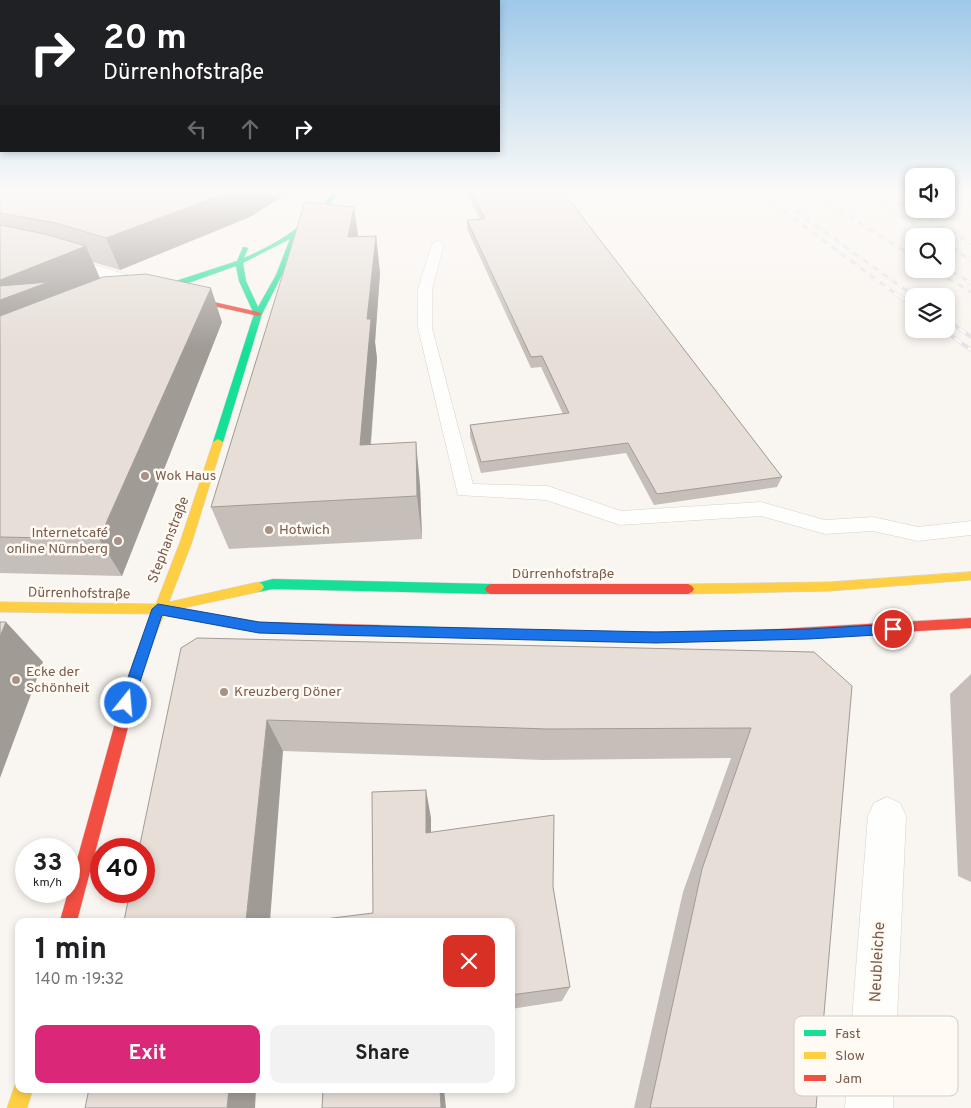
<!DOCTYPE html>
<html lang="en">
<head>
<meta charset="utf-8">
<style>
	:root { --surface:#fff; --page:#f2f2f2; --text:#202124; --muted:#757577; --accent:#db2777 }
	body { margin:0; font-family:Overpass,sans-serif; background:var(--page); color:var(--text); height:100vh; display:flex; flex-direction:column; font-size:19px; white-space:nowrap }
	* { box-sizing:border-box; margin:0 }
	p { font-size:16px; color:var(--muted) }
	.icon { flex:none; width:28px; height:28px; fill:none; stroke:currentColor; stroke-width:2; stroke-linecap:round; stroke-linejoin:round }
	.map { position:relative; flex:1; overflow:hidden }
	.panel { position:absolute; left:15px; top:918px; width:500px; height:175px; display:flex; flex-direction:column; background:var(--surface); border-radius:10px; box-shadow:0 2px 8px #0003 }
	.panel>* { flex:none }
	.banner { position:absolute; left:0px; top:0px; width:500px; height:152px; box-shadow:0 2px 8px #0003; background:#202124; color:#fff; overflow:hidden }
	.tools { position:absolute; left:905px; top:168px; display:grid; gap:10px }
	.tools a { display:grid; place-items:center; width:50px; height:50px; border-radius:10px; background:var(--surface); box-shadow:0 2px 8px #0003; font-size:25px }
	.speed { position:absolute; left:15px; top:838px; display:flex; gap:10px; font-size:25px; font-weight:700; text-align:center }
	.speed>* { display:grid; place-content:center; width:65px; height:65px; border-radius:50%; background:var(--surface); box-shadow:0 2px 8px #0003; line-height:1 }
	.speed small { font-size:12px; font-weight:400 }
	.speed .limit { border:8px solid #d22; background:#fff; color:#111 }
	.pin { position:absolute; display:grid; place-items:center; width:42px; height:42px; color:#fff; margin:-21px; border:2px solid #fff; border-radius:50%; box-shadow:0 1px 5px #0007 }
	.me { position:absolute; width:55px; margin:-28px; rotate:17deg; stroke-linejoin:round; filter:drop-shadow(0 0 4px #0008) }
	.turn { display:flex; align-items:center; gap:18px; height:105px; padding:0 20px; font-size:22px }
	.turn .icon { width:65px; height:65px; stroke-width:2.5 }
	.turn b { display:block; font-size:35px; line-height:42px }
	.lanes { display:flex; align-items:center; height:48px; padding:0 20px; background:#0003; justify-content:center; gap:25px; direction:ltr }
	.lanes .off { opacity:.35 }
	.round { display:grid; place-items:center; flex:none; width:52px; height:52px; border-radius:10px; background:var(--page) }
	.headline { display:flex; align-items:center; justify-content:space-between; height:85px; padding:0 20px }
	h1 { font-size:30px; font-weight:700; line-height:38px }
	.primary-button { display:flex; gap:10px; margin-top:auto; padding:10px 20px }
	.primary-button a { flex:1; height:58px; border-radius:10px; background:var(--accent); color:#fff; font-size:20px; font-weight:700; line-height:58px; text-align:center }
	.primary-button a+a { background:var(--page); color:var(--text) }
	.map>svg:first-child { display:block }
	.lines { fill:none; stroke-linecap:round; stroke-linejoin:round }
	.lane-casing { stroke:#d7d1cb; stroke-width:1 }
	.street-casing { stroke:#d7d1cb; stroke-width:1 }
	.fast-casing { stroke:#d9d2cb; stroke-width:1 }
	.slow-casing { stroke:#d9d2cb; stroke-width:1 }
	.jam-casing { stroke:#d9d2cb; stroke-width:1 }
	.lane { fill:#fefefd; fill-rule:evenodd }
	.street { fill:#fefefd; fill-rule:evenodd }
	.fast { fill:#16e098; fill-rule:evenodd }
	.slow { fill:#ffcf43; fill-rule:evenodd }
	.jam { fill:#f24e42; fill-rule:evenodd }
	.rail-far1-casing { stroke:#e6e3e7; stroke-width:3 }
	.rail-casing { stroke:#e6e3e7; stroke-width:4 }
	.rail-far1 { stroke:#fffaf3; stroke-width:2; stroke-dasharray:6; stroke-linecap:butt }
	.rail { stroke:#fffaf3; stroke-width:2.5; stroke-dasharray:8; stroke-linecap:butt }
	.wall { fill:#c6bfb9 }
	.shaded-wall { fill:#a19b96 }
	.building { fill:#e6ded7; stroke:#a19b96 }
	.route { fill:#1a73e8; stroke:#114b97 }
	.poi-dot { fill:#a69286; stroke:#fffaf3; stroke-width:2 }
	.labels { text-anchor:middle; dominant-baseline:central; stroke-width:5; stroke-linejoin:round; paint-order:stroke }
	.poi-label { font-size:14px; fill:#7a5c4d; stroke:#fffaf3; text-anchor:start }
	.street-label { font-size:14px; fill:#7a5c4d; stroke:#fffaf3 }
	.near-street-label { font-size:16px; fill:#7a5c4d; stroke:#fffaf3 }
	.key { fill:#fffaf3; stroke:#d7cbc1; stroke-width:1 }
	.key-label { font-size:14px; fill:#7a5c4d }
</style>
</head>
<body>
<div class="map">
<svg width="971" height="1108" viewBox="0 0 971 1108">
	<rect width="100%" height="100%" fill="#f9f5f0"/>
	<g class="lines">
		<defs>
			<path id="lane" d="M960,193h11v7z
				M438,240l6,4 -12,45v39l41,156 75,2 73,25 140,-9 64,18 48,-3 45,10 53,-6v14l-53,6 -45,-10 -48,3 -64,-18 -141,9 -74,-25 -88,-5 -40,-167v-39l14,-45z"/>
			<path id="street" d="M0,242l71,15 84,27 3,4 -3,4 -6,1 -88,-29 -61,-12z
				M887,797l13,6 6,13 -13,292h-48l23,-292 6,-13z"/>
			<path id="fast" d="M333,193h6l-23,27 -18,14 -16,41 -20,39 -39,128 -2,2h-6l-2,-2 41,-128 -15,-33 -3,-15 -45,16 -42,11 -4,-2 92,-30 6,-14 5,1 -4,10c39,-17 61,-33 89,-65zM290,239l-14,36 -18,32 -12,-26 -3,-18z
				M273,579l218,5 4,2 2,3 -2,3 -4,2 -218,-5 -15,3 -4,-2 -2,-3 2,-3z
				M378,625l223,7 144,-1 4,1 2,4 -2,4 -4,1 -144,1 -223,-7 -4,-1 -2,-4 2,-4z"/>
			<path id="slow" d="M218,439l5,3 -31,100 -23,60 89,-20 4,2 2,3 -2,3 -4,2 -93,20 -20,50 -14,54 -2,4 -5,2 -5,-2 -2,-4 16,-54 19,-48 -152,-2v-10l156,2 24,-62 33,-100z
				M971,572v8l-141,11 -142,3 -4,-2 -2,-3 2,-3 4,-2 142,-2z
				M19,1081v8h14l-6,19h-20l9,-26z"/>
			<path id="jam" d="M178,294l80,18 4,2 -4,2 -80,-18z
				M491,584h197l4,2 2,3 -2,3 -4,2h-197l-4,-2 -2,-3 2,-3z
				M167,606l92,16 119,3 4,1 2,4 -2,4 -4,1 -119,-3 -92,-16 -4,-2 -2,-3 2,-3z
				M971,618v10l-226,13 -4,-1 -2,-4 2,-4 4,-1z
				M124,710l5,2 2,4 -54,205h-17l57,-205 2,-4z"/>
		</defs>
		<use href="#lane" class="lane-casing"/>
		<use href="#street" class="street-casing"/>
		<use href="#fast" class="fast-casing"/>
		<use href="#slow" class="slow-casing"/>
		<use href="#jam" class="jam-casing"/>
		<use href="#lane" class="lane"/>
		<use href="#street" class="street"/>
		<use href="#fast" class="fast"/>
		<use href="#slow" class="slow"/>
		<use href="#jam" class="jam"/>
		<defs>
			<path id="rail-far1" d="M759,193l141,104
				M813,193l101,64
				M865,193l68,43
				M882,193l89,50
				M790,207l124,89
				M946,244l25,16
				M946,268l25,15
				M932,269l39,23"/>
			<path id="rail" d="M898,295l16,12
				M946,319l25,18
				M942,329l29,21"/>
		</defs>
		<use href="#rail-far1" class="rail-far1-casing"/>
		<use href="#rail" class="rail-casing"/>
		<use href="#rail-far1" class="rail-far1"/>
		<use href="#rail" class="rail"/>
	</g>
	<path class="wall" d="M0,193l250,24 -130,53 -27,-8 7,16 122,44 -100,254 -122,-3z
		M467,193h97l218,284 -5,10 -123,18 -28,-52 -145,20 -11,-37v-11l93,-11 -22,-47 -10,1 -64,-139v-9l13,-1z
		M354,207l4,30 18,-1 4,37 -5,69 2,17 -6,86 49,40 2,54 -193,10 -18,-42z
		M181,648l633,4 2,456h-182l49,-216 48,-134 -188,2 -260,-9z
		M971,674v208l-13,-6 -8,-182z
		M431,818v15l122,54 17,100 -8,14 -51,8v-88l-138,-8z"/>
	<path class="shaded-wall" d="M226,193h62l-38,24 -130,53 -14,-32z
		M354,207l5,36 -11,-6z
		M376,236l4,37 -5,69 2,17 -10,128 -7,-42 7,-126z
		M86,246l14,33 -100,64v-63z
		M211,288l11,34 -100,254 -23,-37z
		M416,442l4,43 2,54 -5,-43z
		M6,622l37,40 -43,116v-142z
		M267,720l16,31 -13,170h-24z
		M426,790l5,28v41l-5,-26z
		M229,1089h27l-1,19h-28z
		M440,1089h4l2,19h-5z"/>
	<path class="building" d="M0,193h226l-120,45 -50,-15 -56,-10z
		M472,193h92l218,284 -125,17 -29,-51 -147,19 -11,-37 99,-12 -27,-57 -11,1 -64,-137 18,-1z
		M305,202l49,5 -6,30 28,-1 -9,83h4l-11,126 56,-3 1,54 -206,11z
		M0,225l45,9 41,12 -86,34z
		M146,274l65,14 -112,251 -99,-2v-221l103,-39z
		M49,282l-49,18v-14z
		M0,622h6l-6,14z
		M197,638l617,14 38,34 -36,422h-166l52,-239 49,-141 -203,1 -281,-9 -21,201h-122l6,-30h14v-42h-5l42,-201z
		M426,790v43l128,-18 -1,72 17,100 -59,8v-74h-202l64,-8 -1,-121z
		M89,1089h140l-2,19h-142z
		M323,1089h117l1,19h-119z"/>
	<linearGradient id="sky" x2="0" y2="1"><stop stop-color="#9ec9e9"/><stop offset="0.55" stop-color="#fcfaf8"/><stop offset="1" stop-color="#fcfaf8" stop-opacity="0"/></linearGradient>
	<rect width="971" height="348" fill="url(#sky)"/>
	<path class="route" d="M158,604l101,18 74,3 323,7 153,-3 84,-5 6,5 -6,5 -84,5 -153,4 -323,-8 -74,-2 -97,-18 -29,88 -2,4 -5,2 -5,-2 -2,-4 33,-94z"/>
	<g class="poi-dot">
		<circle cx="145" cy="476" r="5"/>
		<circle cx="269" cy="530" r="5"/>
		<circle cx="118" cy="541" r="5"/>
		<circle cx="16" cy="680" r="5"/>
		<circle cx="224" cy="692" r="5"/>
	</g>
	<g class="labels">
		<g class="poi-label">
			<text x="155" y="476">Wok Haus</text>
			<text x="279" y="530">Hotwich</text>
			<text x="108" y="533" text-anchor="end">Internetcafé<tspan x="108" dy="16">online Nürnberg</tspan></text>
			<text x="26" y="672">Ecke der<tspan x="26" dy="16">Schönheit</tspan></text>
			<text x="234" y="692">Kreuzberg Döner</text>
		</g>
		<g class="street-label">
			<text transform="translate(169 540) rotate(-69)">Stephanstraße</text>
			<text x="563" y="574">Dürrenhofstraße</text>
			<text transform="translate(79 594) rotate(1)">Dürrenhofstraße</text>
		</g>
		<g class="near-street-label">
			<text transform="translate(878 962) rotate(-87)">Neubleiche</text>
		</g>
	</g>
	<rect x="794" y="1016" width="164" height="80" rx="8" class="key"/>
	<rect x="804" y="1030" width="22" height="6" fill="#16e098"/>
	<rect x="804" y="1052" width="22" height="7" fill="#ffcf43"/>
	<rect x="804" y="1075" width="22" height="6" fill="#f24e42"/>
	<g class="key-label">
		<text x="835" y="1038">Fast</text>
		<text x="835" y="1060">Slow</text>
		<text x="835" y="1083">Jam</text>
	</g>
</svg>
<div class="tools">
<a><svg class="icon" aria-label="sound" viewBox="0 0 24 24"><path d="M4 9h4l5-4v14l-5-4H4zM17 9q2 3 0 6"/></svg></a>
<a><svg class="icon" aria-label="search" viewBox="0 0 24 24"><circle cx="10" cy="10" r="6"/><path d="M15 15l6 6"/></svg></a>
<a><svg class="icon" aria-label="layers" viewBox="0 0 24 24"><path d="M12 4l9 5-9 5-9-5zM3 14l9 5 9-5"/></svg></a>
</div>
<div class="speed"><div>33<small>km/h</small></div><div class="limit">40</div></div>
<div class="pin" style="left:893px;top:629px;background:#d93025"><svg class="icon" aria-label="arrive" viewBox="0 0 24 24"><path d="M6 21V4h12l-3 4 3 4H6"/></svg></div>
<svg class="me" style="left:126px;top:703px" viewBox="-20 -20 40 40"><circle r="17" fill="#1a73e8" stroke="#fff" stroke-width="3"/><path d="M0-11L8 9 0 5-8 9z" fill="#fff"/></svg>
<div class="banner">
<div class="turn"><svg class="icon" aria-label="right" viewBox="0 0 24 24"><path d="M7 20v-9h11M14 6l5 5-5 5"/></svg><div><b>20 m</b>Dürrenhofstraße</div></div>
<div class="lanes"><svg class="icon off" aria-label="left" viewBox="0 0 24 24"><path d="M17 20v-9H6M10 6l-5 5 5 5"/></svg><svg class="icon off" aria-label="ahead" viewBox="0 0 24 24"><path d="M12 20V5M6 11l6-6 6 6"/></svg><svg class="icon" aria-label="right" viewBox="0 0 24 24"><path d="M7 20v-9h11M14 6l5 5-5 5"/></svg></div>
</div>
<section class="panel">
<div class="headline"><div><h1>1 min</h1><p>140 m · 19:32</p></div><a class="round" style="background:#d93025;color:#fff"><svg class="icon" aria-label="close" viewBox="0 0 24 24"><path d="M6 6l12 12M18 6L6 18"/></svg></a></div>
<div class="primary-button"><a>Exit</a><a>Share</a></div>
</section>
</div>
</body>
</html>
